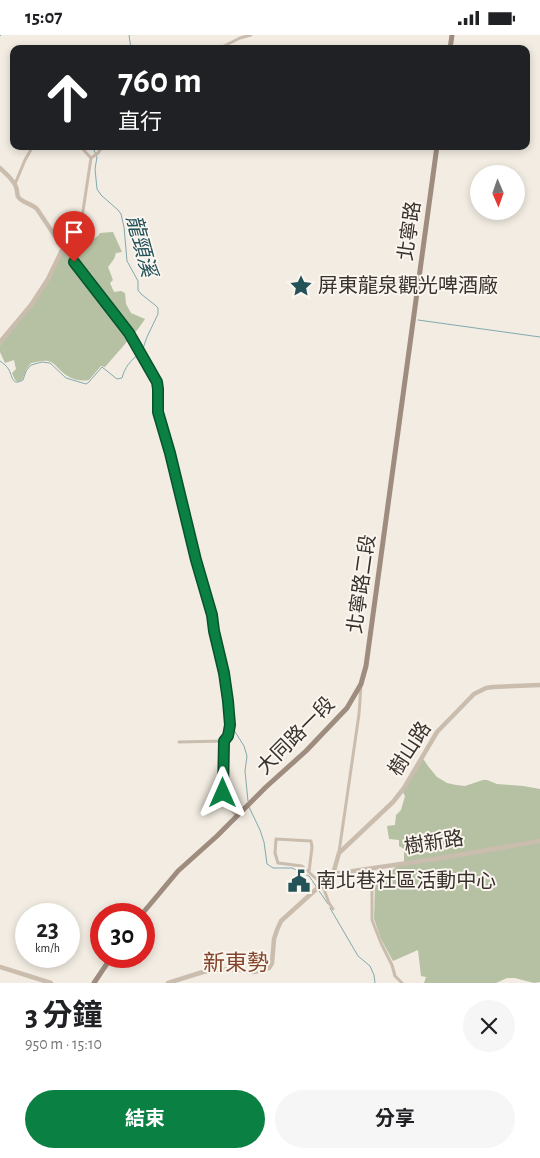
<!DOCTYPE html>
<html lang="zh-TW">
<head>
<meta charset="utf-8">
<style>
	:root { --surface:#fff; --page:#f6f6f6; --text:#202124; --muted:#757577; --accent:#0b8043 }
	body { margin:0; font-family:"Alegreya Sans","Noto Sans TC",sans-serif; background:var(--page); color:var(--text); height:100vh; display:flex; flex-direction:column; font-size:19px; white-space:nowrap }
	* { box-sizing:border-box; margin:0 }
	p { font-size:16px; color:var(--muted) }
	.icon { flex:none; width:28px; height:28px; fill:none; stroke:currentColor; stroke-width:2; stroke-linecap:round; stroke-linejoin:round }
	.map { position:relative; height:948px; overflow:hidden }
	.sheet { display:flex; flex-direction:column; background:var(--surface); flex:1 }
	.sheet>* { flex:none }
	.banner { position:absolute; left:10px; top:10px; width:520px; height:105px; border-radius:10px; box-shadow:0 2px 8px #0003; background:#202124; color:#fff; overflow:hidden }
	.needle { width:32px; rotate:178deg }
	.tools { position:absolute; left:470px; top:130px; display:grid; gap:10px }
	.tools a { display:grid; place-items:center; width:55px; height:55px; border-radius:50%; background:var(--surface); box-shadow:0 2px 8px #0003; font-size:25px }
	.speed { position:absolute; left:15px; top:868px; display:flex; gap:10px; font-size:25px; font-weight:700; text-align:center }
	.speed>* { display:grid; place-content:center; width:65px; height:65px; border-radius:50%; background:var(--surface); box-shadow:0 2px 8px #0003; line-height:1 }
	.speed small { font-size:12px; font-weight:400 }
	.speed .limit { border:8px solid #d22; background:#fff; color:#111 }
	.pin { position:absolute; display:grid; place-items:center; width:42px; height:42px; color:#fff; margin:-51px -21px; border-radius:50% 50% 50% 0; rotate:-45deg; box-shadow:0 0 5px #0007 }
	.pin .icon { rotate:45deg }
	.me { position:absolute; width:55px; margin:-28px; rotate:0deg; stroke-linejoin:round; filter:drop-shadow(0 0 4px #0008) }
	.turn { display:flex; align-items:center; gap:18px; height:105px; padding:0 25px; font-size:22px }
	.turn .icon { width:65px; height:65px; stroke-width:2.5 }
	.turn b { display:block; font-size:35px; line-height:42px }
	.round { display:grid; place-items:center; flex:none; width:52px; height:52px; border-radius:26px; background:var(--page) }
	.summary { display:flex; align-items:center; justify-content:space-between; height:85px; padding:0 25px }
	h1 { font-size:30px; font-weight:700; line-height:38px }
	.cta { display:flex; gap:10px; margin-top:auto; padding:10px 25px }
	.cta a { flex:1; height:58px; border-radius:30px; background:var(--accent); color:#fff; font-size:20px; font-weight:700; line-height:58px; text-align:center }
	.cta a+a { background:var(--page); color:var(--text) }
	.status { display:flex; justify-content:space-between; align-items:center; height:35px; padding:0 25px; background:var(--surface); direction:ltr }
	.status svg { height:14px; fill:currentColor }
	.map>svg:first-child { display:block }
	.green { fill:#b5c1a2 }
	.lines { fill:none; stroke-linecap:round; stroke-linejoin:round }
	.stream { stroke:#83a9ae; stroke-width:1 }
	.minor { stroke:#cabdae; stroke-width:3 }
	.tertiary { stroke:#cabdae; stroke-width:4.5 }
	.secondary { stroke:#9e8c7f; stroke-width:5 }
	.route-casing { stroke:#07532c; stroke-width:12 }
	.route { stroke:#0b8043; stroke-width:9 }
	.labels { text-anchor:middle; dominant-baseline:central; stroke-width:4; stroke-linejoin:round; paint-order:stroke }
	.street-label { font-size:20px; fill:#39312c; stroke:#faf5ef }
	.poi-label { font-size:20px; fill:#39312c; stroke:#faf5ef; text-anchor:start }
	.water-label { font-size:21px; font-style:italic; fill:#245259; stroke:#faf5ef }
	.quarter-label { font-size:22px; fill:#83452a; stroke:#faf5ef }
</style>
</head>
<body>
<div class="status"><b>15:07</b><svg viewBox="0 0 49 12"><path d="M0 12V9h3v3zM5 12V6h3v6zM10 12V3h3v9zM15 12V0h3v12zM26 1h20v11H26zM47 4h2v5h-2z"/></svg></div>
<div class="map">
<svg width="540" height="948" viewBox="0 0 540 948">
	<rect width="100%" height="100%" fill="#f2ece2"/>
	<path class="green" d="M113,197l9,20 -6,1 -2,6 -6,8 5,13 -3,3 4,9 7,-1 4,2 1,11 5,9 14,6 -7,10 -33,38 -4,-1 -12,14c-11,2 -21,-2 -29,-10 -3,-3 -5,-6 -9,-8 -6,-3 -14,0 -20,1l-5,7 -4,10 -4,2 -3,-2 -3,-7 4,-4 -2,-9 -9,3 -5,-11v-7l32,-39 33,-59 6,7c4,0 5,1 9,-1 4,-2 5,-6 8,-9 4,-5 9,-6 12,-11z
		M422,724l2,1 4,6 9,11 10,6 9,2 9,1 18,-6h4l10,4 26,2 17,3v193l-6,1 -19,-5h-8l-11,5h-72l2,-6 -5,-1 -3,-26 -25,11 -12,-22 -7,-20 1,-34 22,-19 7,-2v-15l-5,-3v-6l-10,-1 -2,-13 8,-1 1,-10 5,-5 4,-14 -3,-5z"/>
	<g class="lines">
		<path class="stream" d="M129,0l2,14
			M0,1l1,-1
			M92,111l5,11 -2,12 2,20 4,6 17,15 3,4 3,13 3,34 11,20v9l3,4 14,11 3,3v6l-11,23 -5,14 18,29 1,9
			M418,285l122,17
			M0,326c4,3 7,5 9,9 4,8 3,16 14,10l3,-9 5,-6 11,-3 8,1 16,15 20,6 3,-2 13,-15 15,12 5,-1c3,-11 8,-17 17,-24
			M160,370l2,14
			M174,429l10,42
			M213,581l6,33
			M232,692l12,19 3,10 -2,15 3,30
			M249,772l11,23 4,12 3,22 6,4h19l17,8 19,28
			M330,873l28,48 12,10 4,9 1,8"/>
		<path class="minor" d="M218,14l22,-11 11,-3
			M80,111l11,12
			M103,111l-5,7 -7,5 -10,66 -18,24 66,85 28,49 2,7 -1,23 12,41 26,107 16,55 2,16 9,42 5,28 3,24 -3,11 -4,5 -1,52 4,12 10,11
			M15,149l10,-24 8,-14
			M179,707l45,-1
			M339,817l20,-138 2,-29
			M370,834l2,16v35l9,23 11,22 3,11 7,7
			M309,837l3,-25 -1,-6 -35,-2 -1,14 3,10 24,3 20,18 7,19 4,6"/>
		<path class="tertiary" d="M0,133c5,5 14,12 16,19 2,4 0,8 3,11 5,5 13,6 18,11l26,39 -15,31 -17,26 -31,37
			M333,839l6,-21 54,-51 11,-14 33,-56 37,-38 12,-6 7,-1 47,-2
			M333,839l102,-15 105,-18
			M0,932l51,16
			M168,948l35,-11 13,-2 18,-1 20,3 15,-4 3,-5 2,-24 3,-9 4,-9 52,-47"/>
		<path class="secondary" d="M450,14l2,-14
			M142,879l36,-43 39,-35 49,-49 40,-36 41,-43 14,-24 5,-18 71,-520
			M94,948l18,-27"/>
	</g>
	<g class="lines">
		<defs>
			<path id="route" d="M74,227l55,71 28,49 1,7v23l12,41 26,107 16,55 2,16 10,42 4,28 2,24 -2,11 -4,5 -1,52"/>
		</defs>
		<use href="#route" class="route-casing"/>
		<use href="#route" class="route"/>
	</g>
	<defs>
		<symbol id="sight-bare" viewBox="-9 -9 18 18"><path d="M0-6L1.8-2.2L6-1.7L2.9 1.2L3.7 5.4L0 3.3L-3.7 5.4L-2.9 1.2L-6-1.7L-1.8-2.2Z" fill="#245259" stroke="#faf5ef" stroke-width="2.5" paint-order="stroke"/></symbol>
		<symbol id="civic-bare" viewBox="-9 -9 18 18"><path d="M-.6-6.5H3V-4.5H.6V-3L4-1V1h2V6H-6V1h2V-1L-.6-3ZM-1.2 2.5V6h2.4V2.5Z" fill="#245259" stroke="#faf5ef" stroke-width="2.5" paint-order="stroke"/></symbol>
	</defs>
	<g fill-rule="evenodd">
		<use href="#sight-bare" x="285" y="235" width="32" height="32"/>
		<use href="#civic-bare" x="283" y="830" width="32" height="32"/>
	</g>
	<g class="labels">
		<g class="street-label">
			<text transform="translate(410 196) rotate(-82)">北寧路</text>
			<text transform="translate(362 549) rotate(-82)">北寧路二段</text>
			<text transform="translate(296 701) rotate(-45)">大同路一段</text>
			<text transform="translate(410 714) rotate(-57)">樹山路</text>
			<text transform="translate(434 808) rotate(-9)">樹新路</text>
		</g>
		<g class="poi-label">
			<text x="318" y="251">屏東龍泉觀光啤酒廠</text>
			<text x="316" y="846">南北巷社區活動中心</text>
		</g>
		<g class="water-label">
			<text transform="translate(141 211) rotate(75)">龍頸溪</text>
		</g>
		<g class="quarter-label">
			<text x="236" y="928">新東勢</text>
		</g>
	</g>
</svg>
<div class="tools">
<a><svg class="needle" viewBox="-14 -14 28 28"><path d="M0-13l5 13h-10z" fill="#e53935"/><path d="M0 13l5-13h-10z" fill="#757577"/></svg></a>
</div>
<div class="speed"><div>23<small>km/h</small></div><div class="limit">30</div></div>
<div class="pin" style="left:74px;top:227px;background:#d93025"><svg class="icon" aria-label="arrive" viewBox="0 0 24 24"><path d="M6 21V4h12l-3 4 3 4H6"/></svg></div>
<svg class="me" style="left:223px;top:758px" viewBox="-20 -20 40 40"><path d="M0-17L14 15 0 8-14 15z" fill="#0b8043" stroke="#fff" stroke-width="4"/></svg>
<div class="banner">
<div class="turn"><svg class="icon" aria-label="ahead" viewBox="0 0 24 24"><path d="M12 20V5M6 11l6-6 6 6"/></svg><div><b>760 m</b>直行</div></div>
</div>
</div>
<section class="sheet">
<div class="summary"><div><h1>3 分鐘</h1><p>950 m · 15:10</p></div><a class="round"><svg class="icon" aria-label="close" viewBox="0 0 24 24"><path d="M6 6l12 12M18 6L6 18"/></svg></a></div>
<div class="cta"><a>結束</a><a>分享</a></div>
</section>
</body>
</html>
